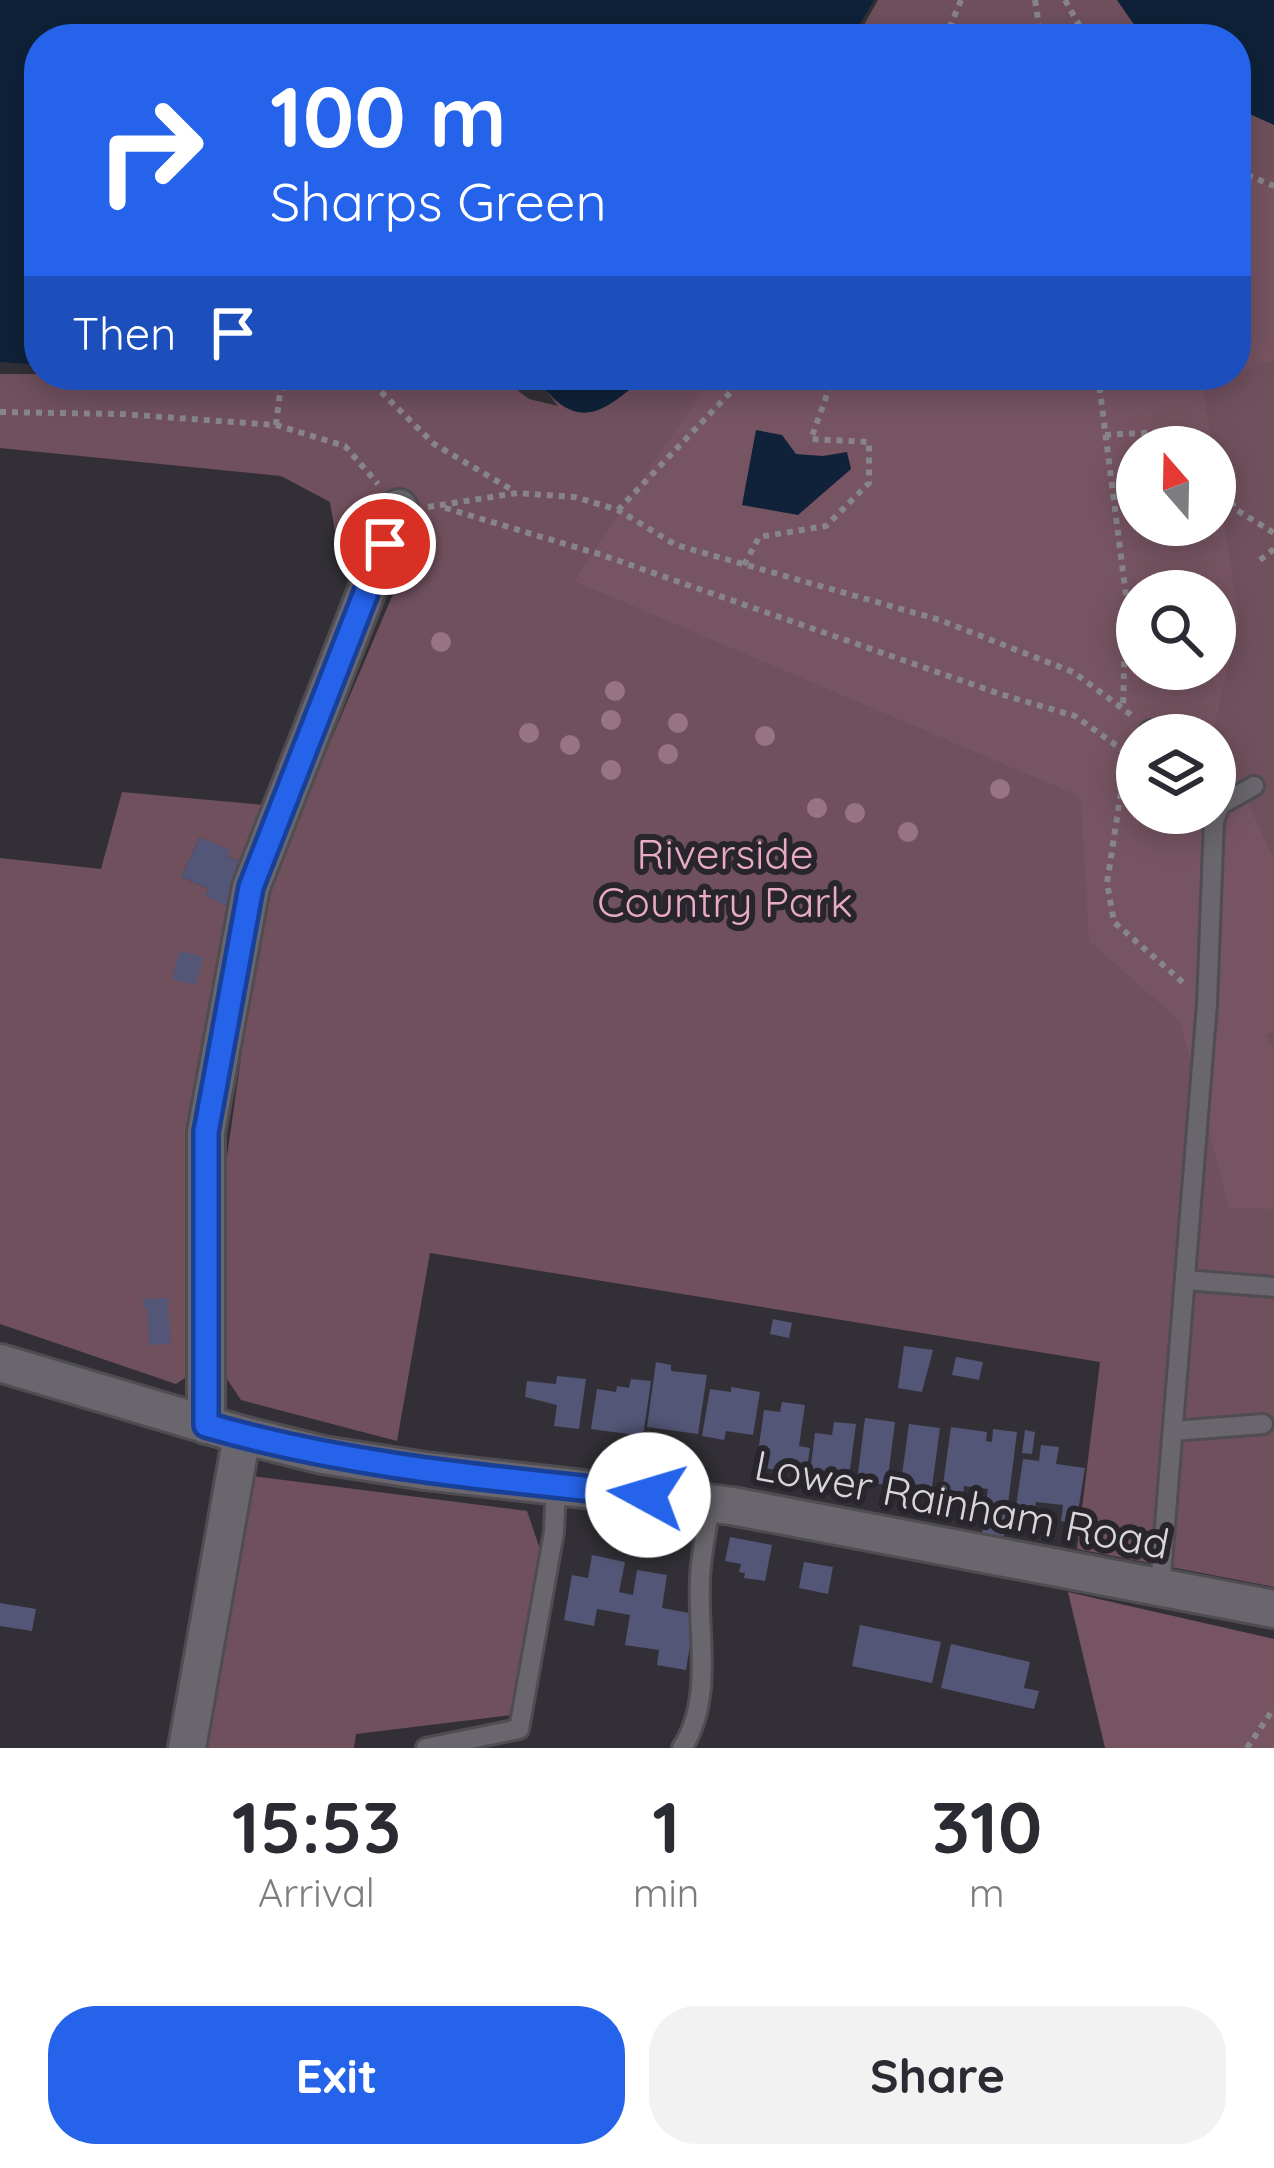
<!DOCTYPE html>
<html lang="en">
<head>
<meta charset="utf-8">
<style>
	:root { --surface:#fff; --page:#f2f2f3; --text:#2b2b33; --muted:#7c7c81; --accent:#2563eb }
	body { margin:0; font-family:Quicksand,sans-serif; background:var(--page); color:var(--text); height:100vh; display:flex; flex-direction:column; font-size:45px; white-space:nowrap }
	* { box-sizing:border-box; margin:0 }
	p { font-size:39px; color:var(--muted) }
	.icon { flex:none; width:66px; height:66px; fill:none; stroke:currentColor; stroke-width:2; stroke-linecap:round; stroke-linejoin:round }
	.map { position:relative; height:1748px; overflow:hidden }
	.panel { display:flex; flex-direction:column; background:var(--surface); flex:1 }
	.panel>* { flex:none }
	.top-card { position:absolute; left:24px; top:24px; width:1227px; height:366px; border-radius:48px; box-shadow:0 6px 30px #0003; background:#2563eb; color:#fff; overflow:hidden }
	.needle { width:78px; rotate:340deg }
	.buttons { position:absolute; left:1116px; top:426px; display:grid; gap:24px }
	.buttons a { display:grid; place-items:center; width:120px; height:120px; border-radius:50%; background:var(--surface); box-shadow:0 6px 30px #0003; font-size:60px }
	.pin { position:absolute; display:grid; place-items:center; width:102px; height:102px; color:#fff; margin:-51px; border:6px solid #fff; border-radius:50%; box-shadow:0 3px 12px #0007 }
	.me { position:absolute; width:132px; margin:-66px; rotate:276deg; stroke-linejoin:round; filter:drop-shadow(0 0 9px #0008) }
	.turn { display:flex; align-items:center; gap:42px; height:252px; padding:0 48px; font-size:54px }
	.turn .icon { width:156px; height:156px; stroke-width:2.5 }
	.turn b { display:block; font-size:84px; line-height:102px }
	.then { display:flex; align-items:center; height:114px; padding:0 48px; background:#0003; gap:24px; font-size:45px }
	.eta { display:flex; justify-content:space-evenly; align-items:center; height:204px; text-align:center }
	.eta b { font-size:72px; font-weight:700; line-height:84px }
	.cta { display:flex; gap:24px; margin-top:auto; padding:24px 48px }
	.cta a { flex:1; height:138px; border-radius:48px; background:var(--accent); color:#fff; font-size:48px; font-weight:700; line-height:138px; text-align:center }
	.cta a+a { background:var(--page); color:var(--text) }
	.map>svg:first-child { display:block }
	.green { fill:#70505d; fill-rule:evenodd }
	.forest { fill:#775462; fill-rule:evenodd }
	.water { fill:#0f2239 }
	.building { fill:#535676 }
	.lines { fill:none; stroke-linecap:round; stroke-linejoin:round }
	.lane-casing { stroke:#4f4d52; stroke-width:24 }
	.street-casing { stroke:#4f4d52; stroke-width:42 }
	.secondary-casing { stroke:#4f4d52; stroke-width:42 }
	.path { stroke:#87858a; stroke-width:6; stroke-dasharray:6 6; stroke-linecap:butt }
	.lane { stroke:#69666d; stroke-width:18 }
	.street { stroke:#69666d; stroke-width:36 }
	.secondary { stroke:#69666d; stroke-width:36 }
	.tree { fill:#977384 }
	.route-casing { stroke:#184099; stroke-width:30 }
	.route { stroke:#2563eb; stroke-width:21 }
	.labels { text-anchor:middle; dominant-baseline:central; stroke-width:12; stroke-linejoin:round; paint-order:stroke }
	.park-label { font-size:42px; fill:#e9aac4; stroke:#28262c }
	.street-label { font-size:42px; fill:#d8d6da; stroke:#28262c }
</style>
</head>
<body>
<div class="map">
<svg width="1274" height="1748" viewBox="0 0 1274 1748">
	<rect width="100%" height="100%" fill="#323036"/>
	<path class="green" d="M878,0h396v1587l-197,-38 23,-187 -670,-109 -33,188 -156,-41 -20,-30 -4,-142 46,-328 133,-313 -55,-19 -11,-66 -49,-26 -281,-28v-74l497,1 32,24 29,7 -24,-31h702v-336h-380zM1137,447h78v78h-78zM1137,591h78v78h-78zM1137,735h78v78h-78z
		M122,792l143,13 -45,188 -23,377 -21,14 -176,-60v-466l101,11zM200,837l29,13 -2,6 19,8 -19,42 -21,-10 3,-7 -28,-12z
		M253,1476l274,35 14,41 -29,163 -156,19 -2,14h-152z"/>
	<path class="forest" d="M1236,168l38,21v172l-38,11z
		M713,375h514l-24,8 9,64h-75v78h78v-61l24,156 -25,109 60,131v173l-8,1 8,15v160l-45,-1 -49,-187 -91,-80 -8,-144 -507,-216zM1137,591h78v78h-78zM1137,735h78v78h-78z
		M1068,1592l206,47v109h-169z"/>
	<path class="water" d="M0,0h874l-23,39h-812v326l-39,-3z
		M1117,0h157v125l-38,-17v-69h-92z
		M534,375h112c-46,42 -71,58 -112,0z
		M756,430l26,5 14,19 27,2 24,-4 4,17 -53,46 -56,-10z"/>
	<path class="building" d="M200,837l30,13 -3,6 19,8 -19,42 -22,-10 4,-7 -28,-12z
		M180,951l23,6 -7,28 -24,-6z
		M168,1298l2,46 -21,1 -2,-37h-4v-9z
		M773,1319l19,4 -3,15 -19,-4z
		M904,1346l29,4 -11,42 -24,-4z
		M956,1357l27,5 -4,18 -27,-5z
		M656,1362l15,3v6l36,4 -9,59 -51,-7z
		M557,1376l29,3 -7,50 -25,-3 3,-21 -32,-8 2,-16 29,3z
		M631,1379l20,2 -8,55 -52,-7 6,-40 19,3 1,-6 12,2z
		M731,1387l29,5 -7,43 -27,-4 -2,9 -22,-4 8,-47 21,3z
		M782,1402l23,3 -6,41 11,2 -4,26 -50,-7 8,-57 16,2z
		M865,1418l30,4 -8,63 -30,-4z
		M834,1422l22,2 -7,53 -39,-5 5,-39 17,2z
		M909,1424l31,4 -8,59 -31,-5z
		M951,1427l36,5 -1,9 6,1 1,-13 24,3 -13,104 -22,-2 6,-45 -24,-3 -2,16 -21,-3z
		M1025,1430l10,2 -3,22 -10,-1z
		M1041,1445l18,2 -3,17 29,4 -9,56 -15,-3 2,-16 -27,-3 -2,14 -19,-3 8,-54 16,2z
		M730,1537l42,8 -7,36 -21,-3 1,-5 -6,-1 2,-8 -16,-3z
		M592,1555l33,7 -6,30 14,3 4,-25 30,5 -5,33 33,6 -9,56 -29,-5 2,-15 -34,-5 5,-30 -33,-6 -3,17 -30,-6 8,-45 16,3z
		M804,1562l29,5 -5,27 -29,-6z
		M0,1603l36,6 -4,22 -32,-5z
		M860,1625l81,17 -9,41 -80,-17z
		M951,1644l79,18 -6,26 15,3 -5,18 -93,-21z"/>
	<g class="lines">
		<defs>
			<path id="lane" d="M1150,730l3,5
				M1185,1280l89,7
				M1173,1431l90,-7
				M1160,1587l47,-583 7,-183 6,-16 34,-19
				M426,1748l93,-19 35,-197 2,-47
				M682,1748c32,-48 15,-115 18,-169 1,-25 7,-51 10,-76"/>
			<path id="street" d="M206,1425v-293l45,-245 148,-379
				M187,1748l55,-313"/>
			<path id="secondary" d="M0,1363l242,72 81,20 102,16 307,35 542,103"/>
		</defs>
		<use href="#lane" class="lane-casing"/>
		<use href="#street" class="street-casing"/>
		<use href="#secondary" class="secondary-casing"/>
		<path class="path" d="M1035,0l6,39
			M1065,0l22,39
			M945,39l16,-39
			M1236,170l38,16
			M364,375l70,69 80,47
			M1098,375l28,221 -3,113
			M0,412l121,2 155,11 69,21 33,38
			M276,425l4,-32 10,-18
			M1105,435l54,-3 25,15
			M1215,469l20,40 39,24
			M428,507l89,-14 58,4 43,13 58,35 264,75 133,52 61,45
			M445,508l157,47 398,139 75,22 52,37 -20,130 7,39 73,64
			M618,510l129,-135
			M1260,560l14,-11
			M744,565l15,-28 67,-11 43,-43v-41l-58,-3 23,-64
			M1247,1748l27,-40"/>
		<use href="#lane" class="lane"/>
		<use href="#street" class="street"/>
		<use href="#secondary" class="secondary"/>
	</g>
	<g class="tree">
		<circle cx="441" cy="642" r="10"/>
		<circle cx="615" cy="691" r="10"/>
		<circle cx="611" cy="720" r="10"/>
		<circle cx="678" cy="723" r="10"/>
		<circle cx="529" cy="733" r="10"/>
		<circle cx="765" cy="736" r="10"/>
		<circle cx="570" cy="745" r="10"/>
		<circle cx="668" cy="754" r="10"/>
		<circle cx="611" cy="770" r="10"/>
		<circle cx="1000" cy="789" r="10"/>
		<circle cx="817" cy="808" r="10"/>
		<circle cx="855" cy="813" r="10"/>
		<circle cx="908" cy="832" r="10"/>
	</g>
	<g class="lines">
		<defs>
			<path id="route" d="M385,544l-134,343 -45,245v293c144,42 293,54 442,70"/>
		</defs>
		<use href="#route" class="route-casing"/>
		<use href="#route" class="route"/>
	</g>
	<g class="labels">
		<g class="park-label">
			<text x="725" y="853">Riverside<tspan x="725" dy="48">Country Park</tspan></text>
		</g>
		<g class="street-label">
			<text transform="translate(962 1504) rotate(11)">Lower Rainham Road</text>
		</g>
	</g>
</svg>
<div class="buttons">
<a><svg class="needle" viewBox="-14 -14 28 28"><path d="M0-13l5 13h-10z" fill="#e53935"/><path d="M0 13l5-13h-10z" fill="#7c7c81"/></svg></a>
<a><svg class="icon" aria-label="search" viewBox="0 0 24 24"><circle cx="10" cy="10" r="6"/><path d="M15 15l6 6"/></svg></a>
<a><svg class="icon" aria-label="layers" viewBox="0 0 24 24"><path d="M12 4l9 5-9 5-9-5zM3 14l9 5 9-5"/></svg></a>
</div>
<div class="pin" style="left:385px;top:544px;background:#d93025"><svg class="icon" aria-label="arrive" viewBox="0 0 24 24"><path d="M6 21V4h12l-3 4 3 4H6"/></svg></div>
<svg class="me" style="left:648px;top:1495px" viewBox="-20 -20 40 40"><circle r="19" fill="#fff"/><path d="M0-13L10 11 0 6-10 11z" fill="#2563eb"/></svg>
<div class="top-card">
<div class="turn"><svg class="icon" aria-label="right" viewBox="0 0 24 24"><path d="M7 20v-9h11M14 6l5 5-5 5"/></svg><div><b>100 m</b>Sharps Green</div></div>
<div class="then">Then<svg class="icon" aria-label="arrive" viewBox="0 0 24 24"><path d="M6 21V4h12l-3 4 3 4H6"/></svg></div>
</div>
</div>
<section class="panel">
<div class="eta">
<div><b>15:53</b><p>Arrival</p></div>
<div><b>1</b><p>min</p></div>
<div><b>310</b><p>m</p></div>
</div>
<div class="cta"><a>Exit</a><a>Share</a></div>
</section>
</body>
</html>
